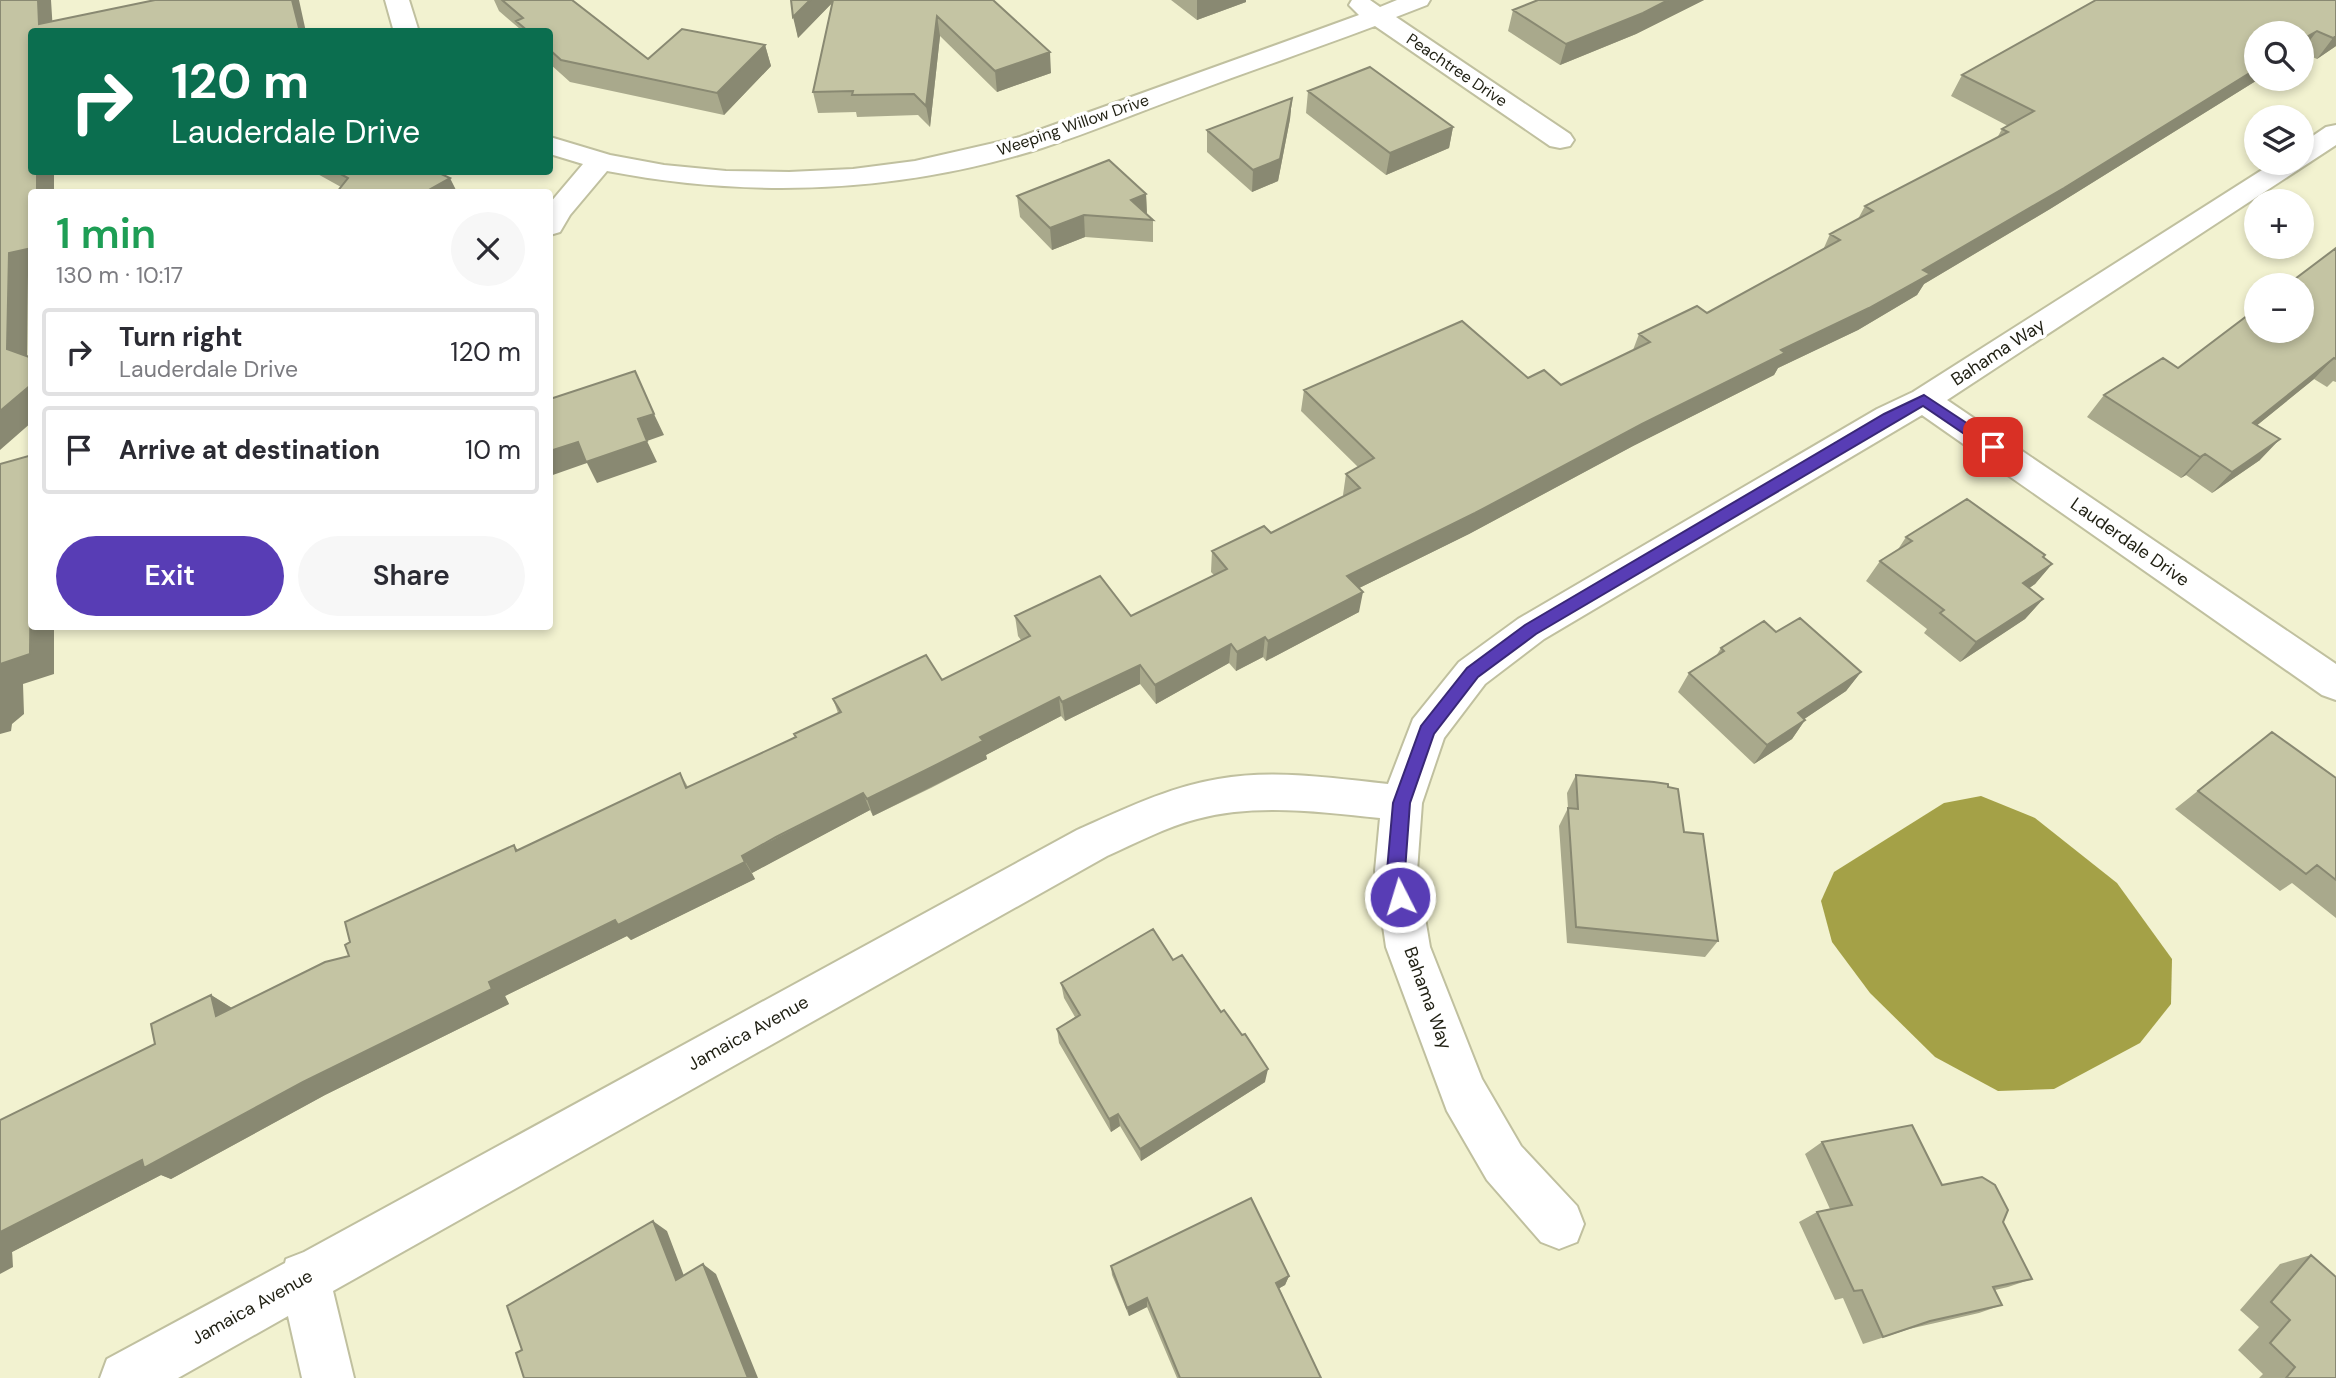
<!DOCTYPE html>
<html lang="en">
<head>
<meta charset="utf-8">
<style>
	:root { --surface:#fff; --page:#f7f7f7; --text:#2b2b33; --muted:#7c7c81; --line:#e1e1e2; --accent:#583db5 }
	body { margin:0; font-family:"DM Sans",sans-serif; background:var(--page); color:var(--text); height:100vh; display:flex; flex-direction:column; font-size:26px; white-space:nowrap }
	* { box-sizing:border-box; margin:0 }
	p { font-size:23px; color:var(--muted) }
	.icon { flex:none; width:38px; height:38px; fill:none; stroke:currentColor; stroke-width:2; stroke-linecap:round; stroke-linejoin:round }
	.map { position:relative; flex:1; overflow:hidden }
	.side { position:absolute; left:28px; top:189px; width:525px; height:441px; display:flex; flex-direction:column; background:var(--surface); border-radius:7px; box-shadow:0 4px 10px #0003 }
	.side>* { flex:none }
	.hud { position:absolute; left:28px; top:28px; width:525px; height:147px; border-radius:7px; box-shadow:0 4px 10px #0003; background:#0b6e4f; color:#fff; overflow:hidden }
	.tools { position:absolute; left:2244px; top:21px; display:grid; gap:14px }
	.tools a { display:grid; place-items:center; width:70px; height:70px; border-radius:50%; background:var(--surface); box-shadow:0 4px 10px #0003; font-size:35px }
	.pin { position:absolute; display:grid; place-items:center; width:60px; height:60px; color:#fff; margin:-30px; border-radius:14px; box-shadow:0 4px 10px #0006 }
	.me { position:absolute; width:77px; margin:-38px; rotate:355deg; stroke-linejoin:round; filter:drop-shadow(0 0 5px #0008) }
	.turn { display:flex; align-items:center; gap:24px; height:147px; padding:0 28px; font-size:32px }
	.turn .icon { width:91px; height:91px; stroke-width:2.5 }
	.turn b { display:block; font-size:49px; line-height:60px }
	.round { display:grid; place-items:center; flex:none; width:74px; height:74px; border-radius:37px; background:var(--page) }
	.overview { display:flex; align-items:center; justify-content:space-between; height:119px; padding:0 28px }
	h1 { font-size:42px; font-weight:600; line-height:52px; color:#1e9e55 }
	.primary-button { display:flex; gap:14px; margin-top:auto; padding:14px 28px }
	.primary-button a { flex:1; height:80px; border-radius:42px; background:var(--accent); color:#fff; font-size:28px; font-weight:600; line-height:80px; text-align:center }
	.primary-button a+a { background:var(--page); color:var(--text) }
	ul { padding:0; list-style:none }
	li { display:flex; align-items:center; gap:21px; height:88px; margin:0 14px 10px; padding:0 14px; border:4px solid var(--line); border-radius:7px }
	li div { flex:1 }
	li b { display:block; font-size:26px }
	li em { font-style:normal }
	.map>svg:first-child { display:block }
	.water { fill:#a4a147 }
	.lines { fill:none; stroke-linecap:round; stroke-linejoin:round }
	.street-casing { stroke:#c0c09f; stroke-width:4 }
	.street { fill:#fff; fill-rule:evenodd }
	.wall { fill:#a9a98c }
	.shaded-wall { fill:#898972 }
	.building { fill:#c4c4a3; stroke:#898972; stroke-width:2 }
	.route { fill:#583db5; stroke:#392876; stroke-width:2 }
	.labels { text-anchor:middle; dominant-baseline:central; stroke-width:7; stroke-linejoin:round; paint-order:stroke }
	.far-street-label { font-size:16px; fill:#1f1f12; stroke:#fff }
	.street-label { font-size:18px; fill:#1f1f12; stroke:#fff }
</style>
</head>
<body>
<div class="map">
<svg width="2336" height="1378" viewBox="0 0 2336 1378">
	<rect width="100%" height="100%" fill="#f2f2d0"/>
	<path class="water" d="M1981,796l54,22 82,65 55,76 -1,45 -31,39 -86,46 -56,2 -63,-34 -65,-64 -38,-51 -11,-41 13,-29 110,-69z"/>
	<g class="lines">
		<defs>
			<path id="street" d="M385,0h24l10,32h-25z
				M1352,0h18l10,7 17,-7h33l-3,5 -31,12 174,117 4,6 -4,6 -10,2 -10,-2 -175,-120c-61,23 -123,44 -184,67 -50,18 -99,39 -149,55 -141,45 -290,51 -435,23l-37,44 -10,17 -10,3v-32l33,-39 -33,-10v-17l60,18 54,10 62,6 63,1 64,-3 62,-8 105,-24 306,-110 33,-12 -10,-10z
				M2336,125v20l-389,255 389,264v36l-14,-5 -400,-280 -378,224 -59,45 -41,54 -22,65 -5,68 13,76 52,132 39,67 56,60 7,18 -7,18 -18,7 -18,-7 -54,-62 -40,-69 -61,-164 -11,-76 5,-53c-60,-6 -124,-15 -183,1 -31,8 -61,24 -90,37l-774,435 21,87h-52l-14,-62 -110,62h-78l7,-19 178,-96 1,-4 18,-7 773,-422c45,-20 92,-43 141,-51 56,-10 114,-1 170,5l25,-65 46,-57 59,-43 359,-210 36,-17 360,-229h28v-19l25,-17z"/>
		</defs>
		<use href="#street" class="street-casing"/>
		<use href="#street" class="street"/>
	</g>
	<path class="wall" d="M494,0h78l76,59 117,-14 6,21 -47,49 -154,-33 -20,-18v-32h-29l-1,-3 -21,-18z
		M791,0h202l58,73 -54,19 -57,-56 -10,91 -12,-12 -61,2 -1,-5 -38,1 -5,-21 19,-89 -34,35z
		M1171,0h75v2l-49,18z
		M1538,0h166l-68,34 -76,31 -52,-34 5,-21z
		M2336,0v46l-19,13 -16,-7v-19l-45,46h3l-209,130 -126,75 -7,11 -59,35 -80,38 -4,7 -141,71 -164,88 -110,54v24l-93,49 -3,-4 -27,14 -7,-8 -73,41 -16,-20 -75,37 -4,-5 -75,39 1,4 -56,29 -58,28 -3,-6 -85,45 -33,18 3,6 -124,61 -4,-4 -122,60 4,8 -184,91 -154,84 -10,-4 -149,77 1,15 -13,-147 155,-76 56,-49 21,13 117,-52 165,-111 4,5 162,-77 8,14 108,-50 42,-24 -5,-14 109,-19 79,-40 -3,-4 -3,-20h116l83,-41 -3,-3 1,-21 59,-18 73,-37 -1,-1 3,-21 12,-7 -57,-56 3,-21 224,-12 33,7 72,-35 6,-16 68,-21 116,-63 7,-16 28,-15 7,-13 132,-68 5,-9 6,-3 -57,-30 11,-21z
		M1308,91l145,36 -4,21 -63,27 -80,-62z
		M1292,98l-2,21 -12,62 -26,11 -45,-40v-22z
		M314,172h123l-96,15z
		M1146,194l1,20 6,6v22l-68,-5 -33,13 -32,-33 -3,-21z
		M2336,248v134l-3,-1 -6,6 -13,-8 -57,46 3,35 -48,33 -26,-18 -5,3 -94,-61 17,-22 74,-27z
		M1906,537l139,18 -2,2 9,7 -17,20 -6,4 14,11 -18,20 -65,43 -36,-29 3,-4 -61,-48 14,-20 17,-10z
		M1776,632l85,40 -15,19 -42,28 1,1 -13,19 -38,25 -76,-72 11,-19 27,-17 5,-8z
		M2272,732l64,46v140l-44,-35 -12,8 -105,-82z
		M1576,775l92,12 16,45 34,109 -13,16 -138,-14 -8,-117 9,-18 -1,-15z
		M1173,960l92,122 -124,79 -21,-35 -9,6 -52,-89 -2,-14 18,-12 -11,-19 -3,-15z
		M1822,1142l120,43 61,37 29,57 -24,8 -13,3 7,15 -23,8 -70,16 -46,15 -20,-46 -8,2 -36,-78 18,-10 13,-3 -25,-55z
		M2311,1255l25,123h-77l4,-4 -25,-24 21,-23 -19,-17 40,-46z
		M1111,1266l178,10 -4,9 -6,3 42,90h-144l-30,-71 -18,9 -17,-41z"/>
	<path class="shaded-wall" d="M38,0h13l2,32 -14,-8z
		M292,0h7l7,32h-6z
		M810,0h25l-37,38 -5,-21z
		M1197,0h49v2l-49,18z
		M1668,0h36l-68,34 -76,31 6,-21z
		M937,16l3,20 -10,91 -4,-21z
		M2317,31l-16,21v-12z
		M2336,36v10l-19,13 16,-21z
		M765,45l6,21 -47,49 -7,-22z
		M1050,52l1,21 -54,19 -2,-21z
		M2256,69v10h3l-209,130 -126,75 -7,11 -59,35 -80,38 -4,7 -141,71 -164,88 -126,62 4,-20 434,-226 142,-80z
		M1292,98l-2,21 -12,62 -26,11 1,-22z
		M1453,127l-4,21 -63,27 4,-22z
		M37,172h17v20h-17z
		M450,178l7,14h-32z
		M1146,194l1,22 -16,-16z
		M1084,215l1,22 -33,13 -2,-22z
		M32,248v26l-4,1 -1,95 -20,-21 2,-96z
		M2334,358l-20,21 -80,65 19,-21z
		M32,384v38l-32,28v-39z
		M654,414l10,21 -17,6 10,21 -60,21 -10,-20 -37,13v-25z
		M2280,439l-20,21 -48,33 20,-21z
		M2205,454l-19,21 -5,3 19,-21z
		M32,555v71h22v48l-31,10 1,30 -12,10 -1,7 -11,3v-70z
		M2052,564l-17,20 -29,20 17,-21z
		M1363,592l-4,20 -93,49 2,-20z
		M2043,599l-18,20 -65,43 16,-20z
		M1265,637l-2,20 -27,14 1,-19z
		M1231,644l-2,19 -73,41 -1,-19z
		M1140,665v19l-75,37 -3,-19z
		M1861,672l-15,19 -61,41 13,-19z
		M1059,697l2,19 -75,39 1,4 -114,57 -6,-17 113,-62z
		M1805,720l-13,19 -38,25 13,-19z
		M863,793l7,17 -118,63 -10,-17z
		M745,862l10,17 -124,61 -4,-4 -122,60 4,8 -184,91 -154,84 -10,-4 -149,77 1,15 -13,7v-42l489,-250 126,-62z
		M211,995l24,15 -19,6z
		M1268,1069l-3,13 -124,79 -1,-12z
		M1118,1114l2,12 -9,6 -2,-13z
		M653,1221l14,10 22,58 -13,-9z
		M703,1264l13,10 42,104h-10z
		M1289,1276l-4,9 -12,7 3,-9z
		M1147,1298v9l-18,9 -2,-8z"/>
	<path class="building" d="M0,0h38l1,24 116,-24h137l8,32h-268v140h5v20h-5v56l-23,5 -2,96 25,9v26l-32,27z
		M502,0h70l76,59 34,-30 83,16 -48,48 -156,-33 -11,-10v-18h-21l-13,-11 7,-3z
		M791,0h19l-17,17z
		M833,0h160l57,52 -55,19 -58,-55 -11,90 -12,-12 -62,1 1,-4 -40,1z
		M1538,0h130l-25,13 -77,31 -53,-34z
		M2096,0h240v36l-3,2 -16,-7 -16,9v-7h-45v36l-192,119 -141,82 7,4 -61,34 -88,42 4,3 -143,71 -167,89 -128,63 16,16 -95,49 -3,-4 -28,15 -6,-8 -76,41 -15,-20 -78,37 -3,-5 -79,40 3,4 -57,29 -59,29 -4,-6 -87,44 -34,19 3,6 -127,63 -3,-5 -126,62 3,7 -189,93 -159,86 -2,-8 -142,72v-112l155,-76 -4,-20 60,-29 5,21 109,-54 24,-6 -4,-11 5,-3 -5,-20 169,-77 2,6 164,-78 6,15 110,-51 -2,-3 47,-22 -8,-13 93,-44 16,25 88,-44 -15,-20 85,-40 31,40 96,-47 -15,-18 52,-25 7,7 89,-45 -14,-14 28,-16 -70,-68 158,-69 66,57 16,-8 17,15 89,-43 -11,-8 58,-28 10,7 133,-73 -10,-6 43,-23 -8,-5 143,-74 -6,-3 32,-18 -72,-36z
		M1370,67l83,60 -63,26 -82,-62z
		M1292,98l-12,61 -27,11 -46,-40z
		M1109,160l37,34 -15,6 22,20 -69,-5 -34,13 -33,-32z
		M337,172h100l13,6 -25,14h-88l11,-14z
		M2336,248v111l-2,-1 -81,65 27,16 -48,33 -27,-18 -5,3 -96,-62 59,-37 15,10 78,-59v22h45v-46h-14z
		M635,371l19,43 -16,5 9,22 -61,21 -8,-20 -28,9v-52z
		M32,455l-2,199 -30,10v-200z
		M1967,499l78,56 -2,2 9,7 -29,19 20,16 -67,43 -36,-29 4,-3 -64,-49 32,-20 -6,-4z
		M1800,618l61,54 -63,41 7,7 -38,25 -78,-72 35,-22 -3,-3 43,-27 12,11z
		M2272,732l64,46v102l-19,-15 -11,9 -108,-83z
		M1576,775l78,7 14,2v3l10,2 6,43 19,2 15,107 -142,-14 -8,-119 10,1z
		M1153,929l20,31 9,-5 39,57 3,-2 18,25 3,-1 23,35 -128,80 -22,-35 -9,5 -52,-90 23,-14 -19,-32z
		M1912,1125l30,60 40,-8 13,8 13,25 -5,12 29,57 -39,8 9,18 -72,16 -47,16 -21,-47 -8,1 -37,-79 35,-7 -30,-63z
		M1251,1198l38,78 -13,7 45,95h-141l-33,-80 -20,10 -16,-42z
		M653,1221l23,59 27,-16 45,114h-224l-8,-25 6,-3 -15,-44z
		M2311,1255l25,22v101h-50l9,-11 -25,-24 20,-23 -19,-18z"/>
	<path class="route" d="M1924,395l73,48v7h-9l-65,-44 -387,228 -58,43 -44,57 -24,69 -5,68 4,26 -3,5 -6,3 -6,-3 -7,-31 6,-68 28,-77 46,-58 58,-43 359,-211z"/>
	<g class="labels">
		<g class="far-street-label">
			<text transform="translate(1457 70) rotate(34)">Peachtree Drive</text>
			<text transform="translate(1073 125) rotate(-19)">Weeping Willow Drive</text>
		</g>
		<g class="street-label">
			<text transform="translate(1998 352) rotate(-33)">Bahama Way</text>
			<text transform="translate(2130 542) rotate(35)">Lauderdale Drive</text>
			<text transform="translate(1428 998) rotate(70)">Bahama Way</text>
			<text transform="translate(748 1033) rotate(-29)">Jamaica Avenue</text>
			<text transform="translate(252 1307) rotate(-29)">Jamaica Avenue</text>
		</g>
	</g>
</svg>
<div class="tools">
<a><svg class="icon" aria-label="search" viewBox="0 0 24 24"><circle cx="10" cy="10" r="6"/><path d="M15 15l6 6"/></svg></a>
<a><svg class="icon" aria-label="layers" viewBox="0 0 24 24"><path d="M12 4l9 5-9 5-9-5zM3 14l9 5 9-5"/></svg></a>
<a>+</a>
<a>−</a>
</div>
<div class="pin" style="left:1993px;top:447px;background:#d93025"><svg class="icon" aria-label="arrive" viewBox="0 0 24 24"><path d="M6 21V4h12l-3 4 3 4H6"/></svg></div>
<svg class="me" style="left:1400px;top:897px" viewBox="-20 -20 40 40"><circle r="17" fill="#583db5" stroke="#fff" stroke-width="3"/><path d="M0-11L8 9 0 5-8 9z" fill="#fff"/></svg>
<div class="hud">
<div class="turn"><svg class="icon" aria-label="right" viewBox="0 0 24 24"><path d="M7 20v-9h11M14 6l5 5-5 5"/></svg><div><b>120 m</b>Lauderdale Drive</div></div>
</div>
<section class="side">
<div class="overview"><div><h1>1 min</h1><p>130 m · 10:17</p></div><a class="round"><svg class="icon" aria-label="close" viewBox="0 0 24 24"><path d="M6 6l12 12M18 6L6 18"/></svg></a></div>
<ul>
<li><svg class="icon" aria-label="right" viewBox="0 0 24 24"><path d="M7 20v-9h11M14 6l5 5-5 5"/></svg><div><b>Turn right</b><p>Lauderdale Drive</p></div><em>120 m</em></li>
<li><svg class="icon" aria-label="arrive" viewBox="0 0 24 24"><path d="M6 21V4h12l-3 4 3 4H6"/></svg><div><b>Arrive at destination</b></div><em>10 m</em></li>
</ul>
<div class="primary-button"><a>Exit</a><a>Share</a></div>
</section>
</div>
</body>
</html>
